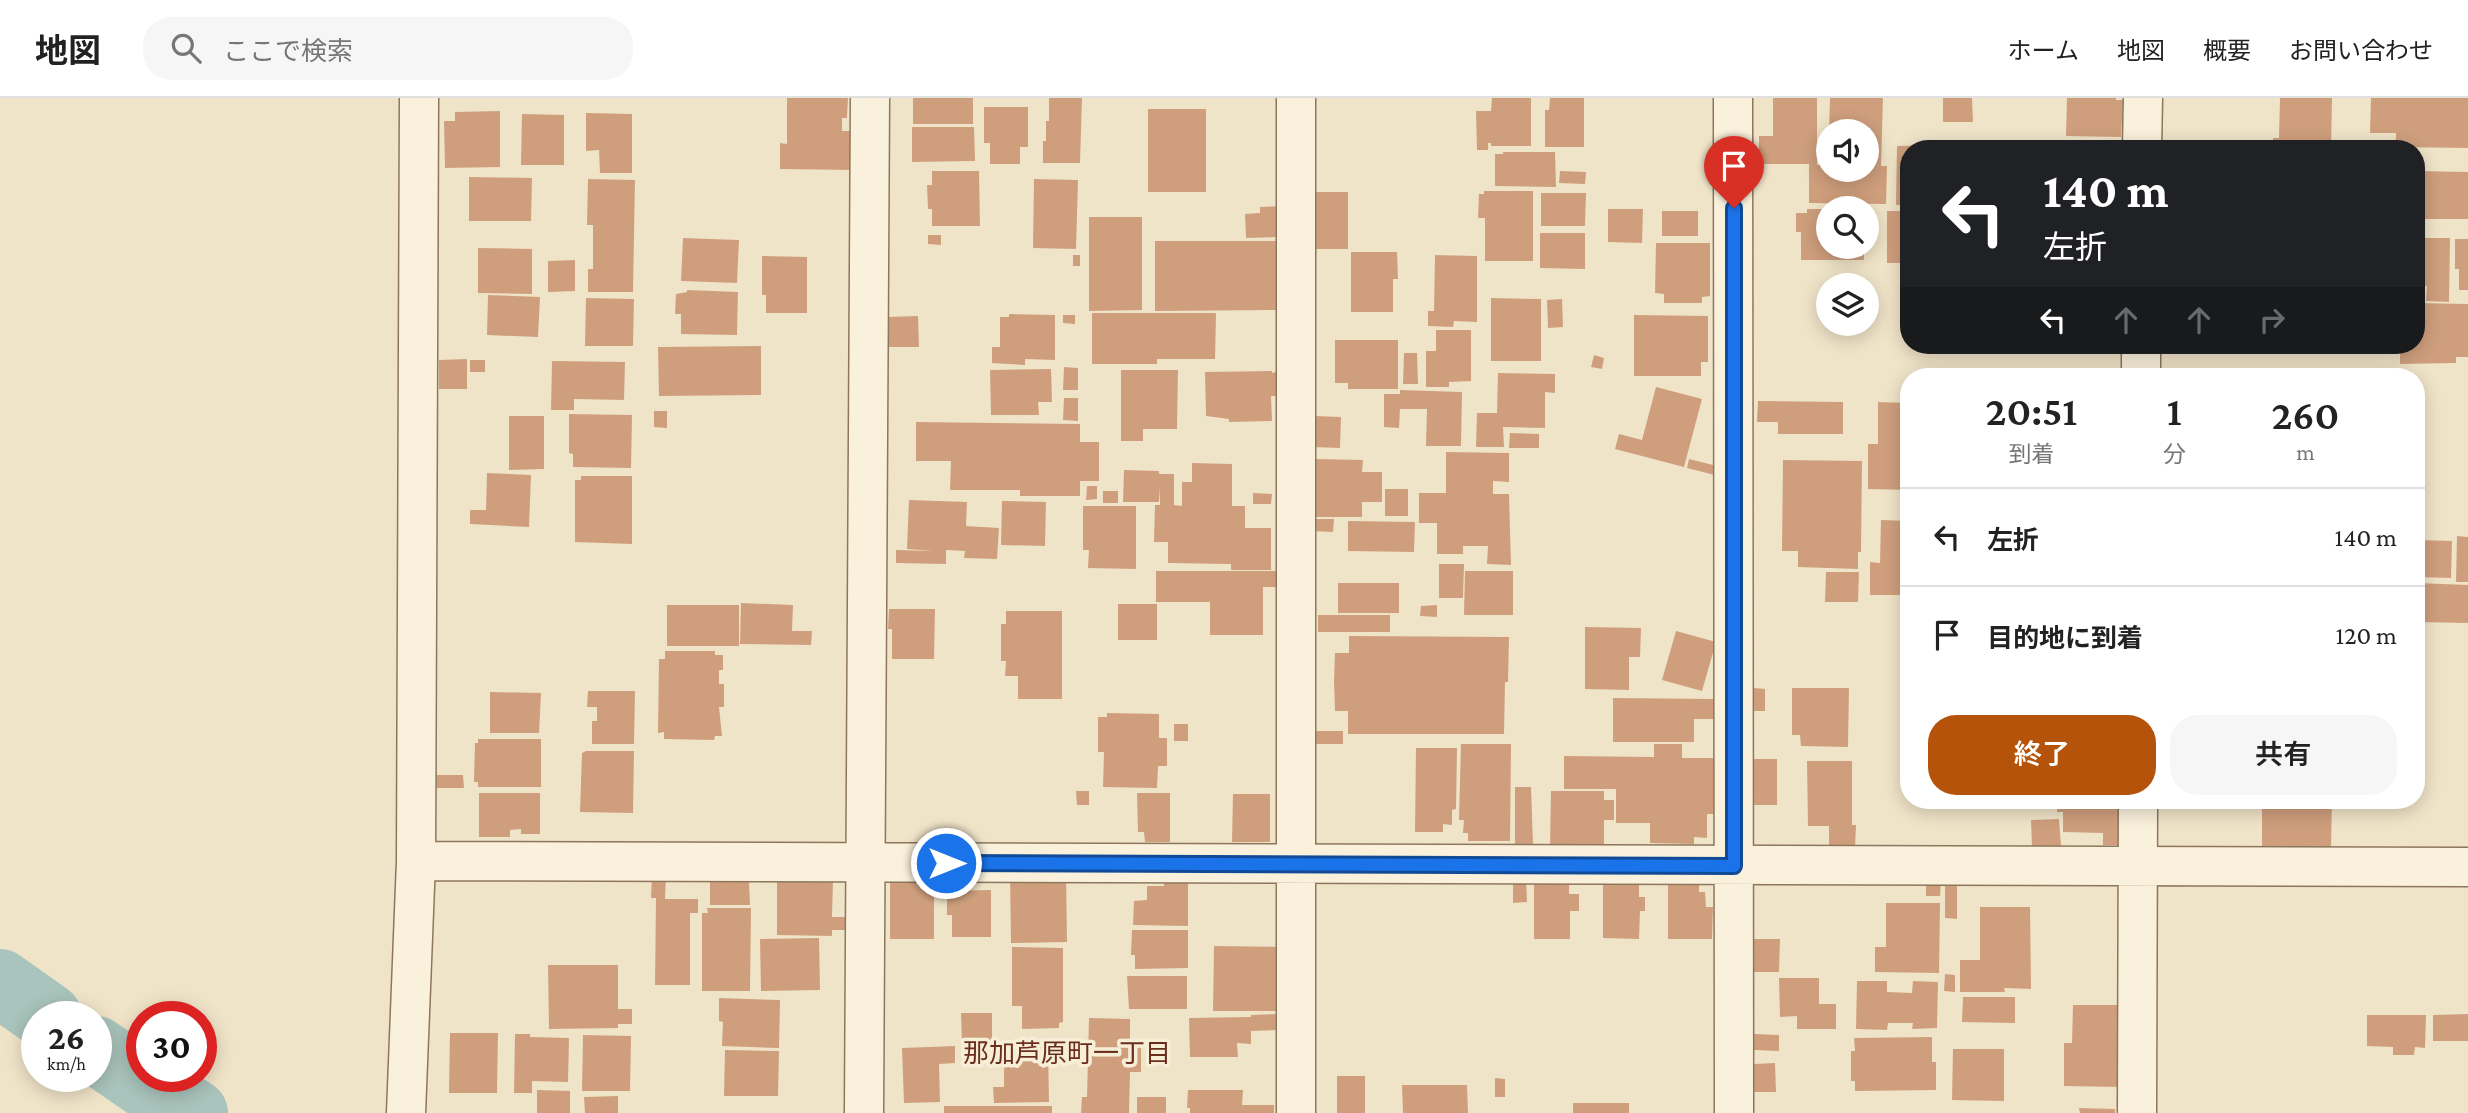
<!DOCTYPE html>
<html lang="ja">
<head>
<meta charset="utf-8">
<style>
	:root { --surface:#fff; --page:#f6f6f6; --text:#222; --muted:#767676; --line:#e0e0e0; --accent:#b45309 }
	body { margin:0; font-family:"Crimson Pro","Noto Sans JP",serif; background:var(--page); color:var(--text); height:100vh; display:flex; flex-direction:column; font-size:26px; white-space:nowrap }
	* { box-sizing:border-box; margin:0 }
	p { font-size:23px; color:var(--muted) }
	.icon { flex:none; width:38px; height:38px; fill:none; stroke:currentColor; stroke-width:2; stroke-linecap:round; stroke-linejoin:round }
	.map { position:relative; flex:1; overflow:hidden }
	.details { position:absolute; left:1900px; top:270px; width:525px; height:441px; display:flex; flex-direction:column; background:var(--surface); border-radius:28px; box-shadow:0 4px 18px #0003 }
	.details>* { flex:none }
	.banner { position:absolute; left:1900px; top:42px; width:525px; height:214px; border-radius:28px; box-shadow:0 4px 18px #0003; background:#202124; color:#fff; overflow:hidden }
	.tools { position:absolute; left:1816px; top:21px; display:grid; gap:14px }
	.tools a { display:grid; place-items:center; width:63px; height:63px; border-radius:50%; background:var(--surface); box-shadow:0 4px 18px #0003; font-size:35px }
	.speed { position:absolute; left:21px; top:903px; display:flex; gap:14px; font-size:35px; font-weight:700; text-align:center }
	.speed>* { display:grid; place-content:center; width:91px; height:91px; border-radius:50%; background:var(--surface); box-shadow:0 4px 18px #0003; line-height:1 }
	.speed small { font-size:18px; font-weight:400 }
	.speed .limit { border:10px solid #d22; background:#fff; color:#111 }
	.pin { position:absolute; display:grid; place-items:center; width:60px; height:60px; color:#fff; margin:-72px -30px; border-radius:50% 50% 50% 0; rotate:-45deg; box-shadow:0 0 7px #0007 }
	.pin .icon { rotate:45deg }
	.me { position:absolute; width:77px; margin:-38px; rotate:90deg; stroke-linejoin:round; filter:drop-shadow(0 0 5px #0008) }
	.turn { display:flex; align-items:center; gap:24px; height:147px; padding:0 28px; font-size:32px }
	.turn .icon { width:91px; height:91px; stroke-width:2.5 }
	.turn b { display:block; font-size:49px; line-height:60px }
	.lanes { display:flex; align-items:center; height:66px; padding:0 28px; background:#0003; justify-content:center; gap:35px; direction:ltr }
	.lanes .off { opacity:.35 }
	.eta { display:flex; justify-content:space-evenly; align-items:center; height:119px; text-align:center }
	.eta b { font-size:42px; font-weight:600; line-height:49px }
	.primary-button { display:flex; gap:14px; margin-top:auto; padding:14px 28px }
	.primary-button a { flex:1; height:80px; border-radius:28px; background:var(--accent); color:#fff; font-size:28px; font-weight:600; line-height:80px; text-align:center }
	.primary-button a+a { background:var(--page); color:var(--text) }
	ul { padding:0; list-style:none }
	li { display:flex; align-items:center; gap:21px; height:98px; padding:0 28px; border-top:2px solid var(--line) }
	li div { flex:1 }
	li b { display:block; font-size:26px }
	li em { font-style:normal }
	header { display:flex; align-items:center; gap:42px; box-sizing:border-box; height:98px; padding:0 35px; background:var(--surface); border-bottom:2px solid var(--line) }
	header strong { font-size:33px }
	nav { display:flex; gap:38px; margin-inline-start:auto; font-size:24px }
	.search { width:490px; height:63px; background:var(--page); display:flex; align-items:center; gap:18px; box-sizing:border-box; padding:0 24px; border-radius:28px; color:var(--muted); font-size:26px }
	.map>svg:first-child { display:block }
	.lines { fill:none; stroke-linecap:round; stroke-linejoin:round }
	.river { stroke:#a9c4bc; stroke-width:68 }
	.building { fill:#cf9f7d }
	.minor-casing { stroke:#8d765c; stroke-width:41 }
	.minor { stroke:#faf1dc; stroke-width:38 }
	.route-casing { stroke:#114b97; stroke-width:18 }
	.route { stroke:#1a73e8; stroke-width:12 }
	.labels { text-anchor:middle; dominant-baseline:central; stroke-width:7; stroke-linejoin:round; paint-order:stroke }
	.neighbourhood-label { font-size:26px; fill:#6b2e1e; stroke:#f7eed8 }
</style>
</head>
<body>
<header>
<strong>地図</strong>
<div class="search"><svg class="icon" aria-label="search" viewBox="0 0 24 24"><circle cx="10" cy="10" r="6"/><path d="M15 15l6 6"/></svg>ここで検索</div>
<nav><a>ホーム</a><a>地図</a><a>概要</a><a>お問い合わせ</a></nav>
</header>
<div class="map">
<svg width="2468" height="1015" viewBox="0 0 2468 1015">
	<rect width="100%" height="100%" fill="#f0e4c8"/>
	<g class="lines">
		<path class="river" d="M0,885l48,34
			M96,952l58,40 40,23"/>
	</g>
	<path class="building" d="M787,0h61l-1,20h-5v13h13l-1,39 -74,-1v-26l7,1z
		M913,0h60v26h-60z
		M1049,0h33l-2,65h-37v-22h3v-20h3z
		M1492,0h39v48h-40v-3h-3v7h-11l-1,-39h15z
		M1550,0h34v49h-39v-37h4z
		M1773,0h44v67h12v5h38v-39h-38l1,-33h53l-2,68h6l-1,38 -77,-1v-39h-50v-28h14z
		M1943,0h29l1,24h-30z
		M2067,0h49v2h7l-2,37 -55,-1z
		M2280,0h52l-1,51h-58v-11h6z
		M2371,0h97v50l-72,-1v-14h-26z
		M984,9h44v40h-8v17h-30v-21h-6z
		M1148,11h58v83h-58z
		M500,13v56l-55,1 -1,-47h11v-9z
		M586,15l46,1v59h-32l-1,-23 -13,1z
		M522,16l42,1v50h-43z
		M912,29h62l1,34 -63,1z
		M2087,43l29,1 -1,7h-94v-6l66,1z
		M1942,47v4h-33v56h-13l1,-59z
		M1503,54h52l1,35 -61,-1v-32h8z
		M932,73h47l1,55h-48v-17h-4l-1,-24h5z
		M1560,73l26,1 -1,12 -26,-1z
		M2417,73l51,1v47h-51z
		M469,79l63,1 -1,43h-62z
		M588,81l47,1 -2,112h-45v-23h5v-44h-6z
		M1034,81l44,1 -2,69 -43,-1z
		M1484,93h49v70h-48v-43h-7l1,-24h5z
		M1311,94h37v57h-37z
		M1541,95h45l-1,33h-44z
		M1282,108v31l-36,1 -1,-24 15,-1v-6z
		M1608,111h35l-1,34 -34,-1z
		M1807,111h22v38h35v13h-63v-28h-5v-19h11z
		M1662,113h36v25h-36z
		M1887,113h22v52h-22z
		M1089,119h53v93l-53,1z
		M1540,135h45v36l-45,-1z
		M928,137h13v10l-13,-1z
		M683,140l56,2 -2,43 -56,-2z
		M2417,140h33l-1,64 -23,-1 1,-15h-10z
		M2455,141h13v51h-9v-21h-4z
		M1155,143h127v69l-127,1z
		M1656,145h54v53l-8,1v6h-38v-9l-9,-1z
		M478,150l54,1v45l-54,-1z
		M1351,154h46l1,27h-5v33h-42z
		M1073,157h7v11h-7z
		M1435,157l42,1v66l-23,-1 -1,6 -25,-1v-15h6z
		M762,158l45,1v56h-41v-18h-4z
		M575,162v31l-27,1v-31z
		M687,192l51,2 -1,43 -56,-1v-20h-6l1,-20 11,-2z
		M488,197l52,2 -2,40 -51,-2z
		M586,200l48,1 -1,47h-48z
		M1491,200l50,1v62h-50z
		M1562,201l1,28 -15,1 -1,-28z
		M2417,205l51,1v53h-12v6l-56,1v-19h17z
		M1092,215h124l-1,46h-58v5h-65z
		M1009,216l46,1v45l-30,-1v6l-33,-2v-16h8v-30h9z
		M1063,217h12v9l-12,-1z
		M1634,217l74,1v46h-7v14h-67z
		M918,218l1,31h-31l-1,-30z
		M1436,232h35v51l-22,1v5h-23v-36h10z
		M1335,242h63v49h-50v-6h-13z
		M761,248v49l-102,1 -1,-49z
		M1404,255h13l1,31h-15z
		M1594,257l10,3 -2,11 -11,-2z
		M467,261v30h-28v-29z
		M470,262h15v12h-15z
		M552,263l73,1 -1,38 -50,-1v11h-23z
		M1064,269l14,1v22h-15z
		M1051,271l1,33h-14l1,13h-48l-1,-45z
		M1121,272h57l-1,59h-34v12h-22z
		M1272,273v2l4,-1v24h-5l1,25 -43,1v-3l-23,-3 -1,-44z
		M2355,273l31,2v3h-32z
		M1498,275l57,1v19l-10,-1v36l-42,-1 1,20h-28l1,-34h20z
		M1656,289l46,12 -18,68 -69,-18 4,-15 23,6z
		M1400,292l62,2 -1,54h-35l1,-37h-27l-1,19 -15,-1v-33h16z
		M1064,300h14v23l-15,-1z
		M1758,303l85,1v32h-65v-12h-21z
		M1878,304l31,1v87l-41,-1v-45h10z
		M654,313h13v17l-13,-1z
		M569,316l63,1 -1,53 -58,-1v-13l-4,-1z
		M509,318h35v53l-35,1z
		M1314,318l27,1 -1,31 -27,-1z
		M916,324l164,2v18h19v39h-19v15h-60v-6h-70l1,-29h-35z
		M1510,335l29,1v14h-30z
		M1446,354l63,1v29l-16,-1v13h16l2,71 -24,-1 1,-18h-25v8h-26v-31h-18v-30h27z
		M1316,361l47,1 -1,12h20v30h-20v15h-46z
		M1689,361l28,7 -2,9 -28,-7z
		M1783,362l79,1 -1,91h-3v17l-60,-2v-16h-16z
		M1192,365l40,1v42h13v22h26v42h-40v-6l-63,-1v-21h-14l1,-37h5v-18l-1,15h-36l1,-32 35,1v3h15v31l8,1v-24h10z
		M487,375l44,2 -2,52 -59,-3v-14h16z
		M581,378h51v68l-57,-2v-62h6z
		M1087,388h10v13l-11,1z
		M1385,391h23v27h-23z
		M1103,393h15v12h-15z
		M1253,395l19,1 -1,10h-18z
		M909,402l58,2 -1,24 33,2 -2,31 -33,-1 1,-7 -19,-1v14l-50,-1v-13l37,1 -26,-2z
		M1002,403l44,1 -1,44 -44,-1z
		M1083,408h53v63l-48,-1 1,-18h-6z
		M1312,421h22l-1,13 -21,-1z
		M1881,422l28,1v74h-39v-33l10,1z
		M1348,423l67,1 -1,30 -66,-1z
		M2457,438l11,1v45h-12z
		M2417,442l35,1 -1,37 -34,-1z
		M1439,466h25l-1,34h-24z
		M1156,473h121l1,16h-15v48h-53v-33h-54z
		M1465,473h48v44h-49z
		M1826,474h33l-1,30h-33z
		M1338,485h61v30h-61z
		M2417,485l51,2v38l-51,-1z
		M741,505l52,2 -1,26h20l-1,14 -71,-1z
		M1118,506h39v36h-39z
		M667,507h72v41h-72z
		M1437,507v12l-17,-1 1,-10z
		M889,511h46l-1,50h-42v-30h-4z
		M1006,513h56v88h-44v-23h-13l1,-15h-5v-37h5z
		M1318,517h72v17h-72z
		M1585,529l56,1 -1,29h-11v33l-44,-1z
		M1676,533l40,11 -14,49 -40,-11z
		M1349,538l160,1 -1,45h-3l-1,52h-156v-23h-13l-1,-30 1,-28h14z
		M665,553h50v4h8v15h-4v14h5v23h-5l3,29h-7l-1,4 -50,-1v-7l-6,1 1,-74h6z
		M1754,590l11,1v22h-12z
		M1792,590h57l-1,59 -47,-1 -1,-11h-8z
		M588,593h47l-1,53h-42v-23h5v-14h-10z
		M490,594l51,1 -2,40h-49z
		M1613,600l103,1v20h-22v23h-81z
		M1107,615l52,1v24h8v28h-9l-1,22 -54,-1 1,-35h-6v-35h9z
		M1174,626h14v17h-14z
		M1314,633h29v13h-28z
		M478,641h63v48h-63v-5h-4l1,-39h3z
		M1461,646h50l-1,97h-42v-8h-5l1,-13h-5z
		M1654,646h28v14h33v56h-8v24l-13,-1v7l-44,-1v-20h-34v-34h-52v-33l90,1z
		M1416,650h41l-1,61 -4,1v15l-9,-1v8h-28z
		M586,653h48l-1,62 -53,-1 2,-59z
		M1753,661h24v46h-25z
		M1807,663h45v64h4l-1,23h-26v-22h-21z
		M436,677h27l1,13h-27z
		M1515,689h16l2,57 -18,1z
		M1076,693h13v14h-12z
		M1551,693h53v9h10v20h-10v27l-54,-1z
		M479,695h61v41h-19v-5l-11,1v7h-31z
		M1137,695h33v49h-25l-1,-10h-6z
		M1233,696h37v48h-38z
		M2057,702h62l-1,45h-15v-12l-40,-1v-20h-6z
		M2262,702h70l-1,48 -69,-1z
		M2059,721l2,27 -29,1 -1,-27z
		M1066,773l1,71 -56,1 -1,-71z
		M652,776l14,1 -1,24h33v14h-8v72h-35l1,-87h-5z
		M741,778v6h8l1,23h-40v-28z
		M1163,778h25v50l-55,-1 1,-24 13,-1v-14h17z
		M890,780l44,1v60h-44z
		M1513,781h13l1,23 -14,1z
		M777,782l56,1 -1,36h17v13h-17v6l-55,-1z
		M1603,782h36v17h6v14h-5l-1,28 -36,-1z
		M1668,782h31v12h6l1,15h7l-1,32h-44z
		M1534,783h35v13h10v17h-9v28h-36z
		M1926,783h15l-1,15h-14z
		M1945,783h12v38l-12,-1z
		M991,792v47h-39v-22h-5v-24z
		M1886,805h54l-1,70 -64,-1v-25h11z
		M1980,809h50l1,82 -27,-1 1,4h-45v-32h20z
		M707,810h44l-1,83h-48v-78h6z
		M1132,832h56v38l-53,1v-14h-4z
		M819,840l1,52 -59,1 -1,-52z
		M1753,841h27l-1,33h-26z
		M1214,848l67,1 -1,10h-3l-1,46h5v8h-68z
		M1012,849l51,1v74l-4,1v5l-37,1v-23h-10z
		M548,867h70v44h14v15h-14v4l-69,1z
		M1945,876l10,1v17l-11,-1z
		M1127,878h60v33h-58z
		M1779,880h40v26h17v25h-39v-13l-17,1z
		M1857,883h30v11l25,1 1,-12 25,1 -1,46 -25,1 1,-6h-25l-1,7 -31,-1z
		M1963,899h52v26l-53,-1z
		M719,900l61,2 -1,48 -57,-2 1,-24 -4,-1z
		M2073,907h49v82l-58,-1v-43h8z
		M961,915h31v30h-30z
		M1280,916v16l-29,1v13l-14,-1 1,14h-48l-1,-39 62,-1v-2z
		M2468,916v27h-35v-26z
		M2367,917h59l-1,33 -10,-1 -1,8h-21v-8l-26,-1z
		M1089,920l41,1v21h11v32h-11l-1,41h-48l1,-16h5z
		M450,935h48l-1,60h-48z
		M515,936h15v3l39,1 -1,44 -36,-1v12h-18z
		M1754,936l25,1v16l-26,-1z
		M583,937l48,1 -1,55h-48z
		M1932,939v25h4v28l-81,1v-10h-4v-30h4l-1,-13z
		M955,948v17l-16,1 1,38 -36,1 -2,-55z
		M1004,949h44l1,55 -55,1 -1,-16h11z
		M1953,951h51v52l-52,-1z
		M725,952l54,1 -1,45h-54z
		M1775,965l1,29h-22v-28z
		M1337,978h28v37h-28z
		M1495,980l10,1v18h-10z
		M1402,987h65l1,28h-65z
		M537,992l33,1v22h-33z
		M1188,992h55l-1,15h32v8h-84v-5h-3z
		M618,998v17h-33l-1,-16z
		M1137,999h29v16h-29z
		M1573,1005h56v10h-56z
		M944,1008h108v7h-108z
		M2079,1010l36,1v4h-35z"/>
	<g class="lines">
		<defs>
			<path id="minor" d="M419,0l-3,763 2052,6
				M1733,0l1,1015
				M2142,51l1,-51
				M2141,278v-31
				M406,1015l10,-252
				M864,1015l6,-1015
				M1296,1015v-1015
				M2137,1015l1,-313"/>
		</defs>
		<use href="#minor" class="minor-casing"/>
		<use href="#minor" class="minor"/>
	</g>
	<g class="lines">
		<defs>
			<path id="route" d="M946,765l788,3v-658"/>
		</defs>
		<use href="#route" class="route-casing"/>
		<use href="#route" class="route"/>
	</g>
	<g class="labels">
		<g class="neighbourhood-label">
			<text x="1067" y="955">那加芦原町一丁目</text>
		</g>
	</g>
</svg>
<div class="tools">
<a><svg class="icon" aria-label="sound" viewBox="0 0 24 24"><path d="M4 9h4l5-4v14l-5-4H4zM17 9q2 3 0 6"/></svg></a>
<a><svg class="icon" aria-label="search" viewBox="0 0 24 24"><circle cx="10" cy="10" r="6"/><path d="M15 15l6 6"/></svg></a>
<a><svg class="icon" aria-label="layers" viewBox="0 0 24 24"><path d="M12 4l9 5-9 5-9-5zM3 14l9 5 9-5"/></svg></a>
</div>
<div class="speed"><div>26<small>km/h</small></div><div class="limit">30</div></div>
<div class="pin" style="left:1734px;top:110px;background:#d93025"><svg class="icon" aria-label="arrive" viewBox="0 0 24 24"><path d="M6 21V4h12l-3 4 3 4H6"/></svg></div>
<svg class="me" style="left:946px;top:765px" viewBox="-20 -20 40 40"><circle r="17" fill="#1a73e8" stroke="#fff" stroke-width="3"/><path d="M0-11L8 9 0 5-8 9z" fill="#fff"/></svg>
<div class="banner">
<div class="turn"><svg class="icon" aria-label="left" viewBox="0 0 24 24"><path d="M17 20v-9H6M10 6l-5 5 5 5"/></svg><div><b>140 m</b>左折</div></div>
<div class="lanes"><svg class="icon" aria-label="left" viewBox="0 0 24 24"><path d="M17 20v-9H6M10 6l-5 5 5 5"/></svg><svg class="icon off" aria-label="ahead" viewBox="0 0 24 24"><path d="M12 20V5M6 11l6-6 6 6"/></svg><svg class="icon off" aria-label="ahead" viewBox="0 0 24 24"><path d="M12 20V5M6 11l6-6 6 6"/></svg><svg class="icon off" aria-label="right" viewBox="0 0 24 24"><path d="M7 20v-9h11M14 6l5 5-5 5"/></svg></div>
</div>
<section class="details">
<div class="eta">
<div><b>20:51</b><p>到着</p></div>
<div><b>1</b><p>分</p></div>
<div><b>260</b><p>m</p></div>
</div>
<ul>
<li><svg class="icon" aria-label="left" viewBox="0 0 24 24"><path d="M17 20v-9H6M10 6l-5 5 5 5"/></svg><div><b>左折</b></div><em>140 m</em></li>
<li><svg class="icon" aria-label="arrive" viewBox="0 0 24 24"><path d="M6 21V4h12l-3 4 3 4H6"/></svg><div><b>目的地に到着</b></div><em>120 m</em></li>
</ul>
<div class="primary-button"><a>終了</a><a>共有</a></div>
</section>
</div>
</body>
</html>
